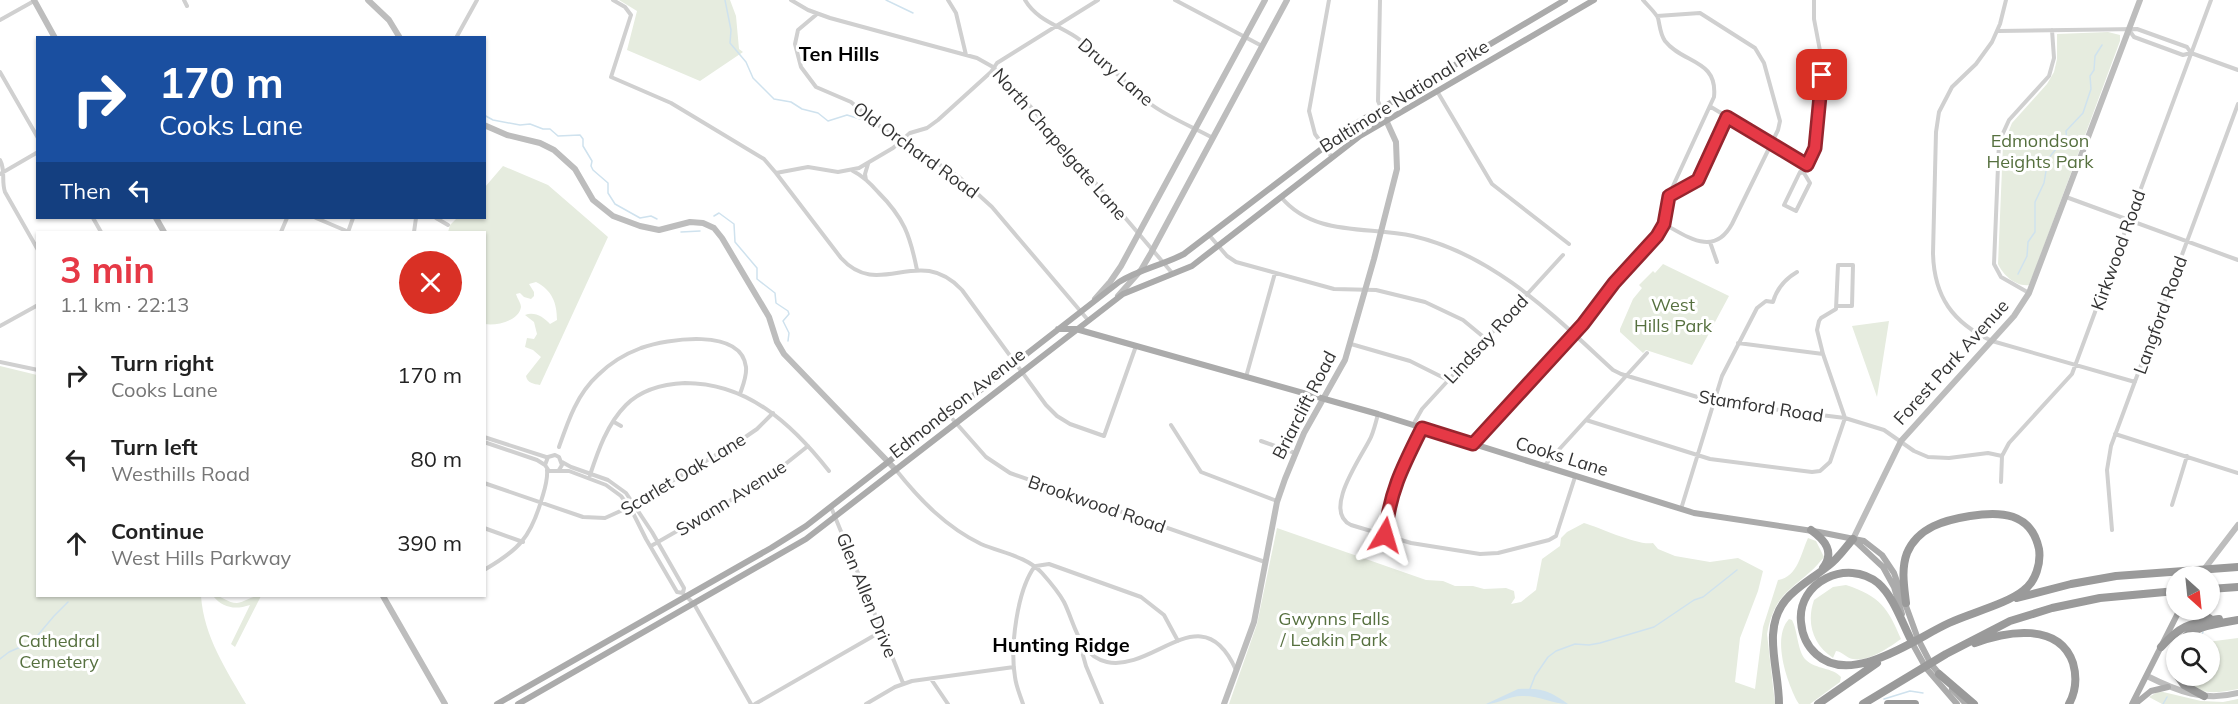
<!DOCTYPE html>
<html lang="en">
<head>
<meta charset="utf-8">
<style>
	:root { --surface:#fff; --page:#f6f6f6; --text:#222; --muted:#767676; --accent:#e63946 }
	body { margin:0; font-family:Mulish,sans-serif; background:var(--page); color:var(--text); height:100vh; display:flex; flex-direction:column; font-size:22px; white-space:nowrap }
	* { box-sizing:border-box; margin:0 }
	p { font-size:20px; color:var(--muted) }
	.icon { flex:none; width:33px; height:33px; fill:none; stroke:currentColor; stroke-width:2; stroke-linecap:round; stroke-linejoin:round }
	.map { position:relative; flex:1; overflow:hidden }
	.sheet { position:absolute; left:36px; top:231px; width:450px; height:366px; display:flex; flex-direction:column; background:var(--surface); border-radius:0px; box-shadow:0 2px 4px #0004 }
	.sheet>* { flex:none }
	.hud { position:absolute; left:36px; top:36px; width:450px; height:183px; border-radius:0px; box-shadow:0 2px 4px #0004; background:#1a4fa0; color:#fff; overflow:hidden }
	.needle { width:39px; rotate:153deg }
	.tools { position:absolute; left:2166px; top:566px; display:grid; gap:12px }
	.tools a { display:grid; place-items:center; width:54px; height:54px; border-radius:50%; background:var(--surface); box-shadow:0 2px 4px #0004; font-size:30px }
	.pin { position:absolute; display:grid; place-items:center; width:51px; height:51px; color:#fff; margin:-26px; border-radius:12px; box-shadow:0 3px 9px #0006 }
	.me { position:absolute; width:66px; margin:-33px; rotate:7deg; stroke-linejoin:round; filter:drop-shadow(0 0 4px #0008) }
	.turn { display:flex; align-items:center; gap:21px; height:126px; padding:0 24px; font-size:27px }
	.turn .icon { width:78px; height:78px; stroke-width:2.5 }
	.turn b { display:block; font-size:42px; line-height:51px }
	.then { display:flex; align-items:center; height:57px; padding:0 24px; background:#0003; gap:12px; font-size:22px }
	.round { display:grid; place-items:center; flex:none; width:63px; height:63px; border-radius:32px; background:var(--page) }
	.headline { display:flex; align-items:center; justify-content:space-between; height:102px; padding:0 24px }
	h1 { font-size:36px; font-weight:700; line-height:45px; color:var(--accent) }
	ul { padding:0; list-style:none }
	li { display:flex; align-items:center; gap:18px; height:84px; padding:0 24px }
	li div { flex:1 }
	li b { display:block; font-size:22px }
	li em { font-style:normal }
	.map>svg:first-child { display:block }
	.green { fill:#e6ecdf }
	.water { fill:#cfe2ee }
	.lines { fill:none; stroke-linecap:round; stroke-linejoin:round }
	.stream { stroke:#cfe2ee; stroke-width:1.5 }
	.street { stroke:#d0d0d0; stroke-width:4 }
	.secondary { stroke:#bdbdbd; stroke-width:6 }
	.primary { stroke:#ababab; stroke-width:6 }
	.highway { stroke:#9a9a9a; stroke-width:8 }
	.route-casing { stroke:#96252e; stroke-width:15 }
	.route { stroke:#e63946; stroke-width:10 }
	.labels { text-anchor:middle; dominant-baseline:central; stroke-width:6; stroke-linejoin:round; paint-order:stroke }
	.street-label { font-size:18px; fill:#333; stroke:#fff }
	.park-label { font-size:18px; fill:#56703f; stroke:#fff }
	.neighbourhood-label { font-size:20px; font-weight:bold; fill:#000; stroke:#fff }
</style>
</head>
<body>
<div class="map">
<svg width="2238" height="704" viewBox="0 0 2238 704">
	<rect width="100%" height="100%" fill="#fff"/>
	<path class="green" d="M619,0h111l6,16 3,33 4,3 -43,29 -73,-31 10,-39z
		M2108,32l12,3v6l-85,229 -6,15c-13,2 -26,-10 -31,-21l5,-119 9,-22 35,-39 7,-12 3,-13v-25z
		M503,166l45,19 60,52 -68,148c-6,-1 -13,-2 -14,-9l15,-19 -8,-7 -8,-3 2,-9 7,1 3,-5 -3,-12 -9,-7c9,-4 19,2 25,9l7,-4c0,-17 -5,-30 -21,-38l-7,2 5,8v4l-3,3 -7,-2 -4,-4 -4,1c1,4 5,9 5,13 -2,14 -25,19 -36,17l-1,-92h-36l2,-7 7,-7h27l1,-31z
		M1663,264l66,32 -37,69 -46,-15 -3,3 -23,-21v-3l13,-30 9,-11 -3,-3 14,-14 2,2z
		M1889,321l-12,76 -25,-71z
		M0,366l37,9 1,221h163c3,41 25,73 45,108h-246z
		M1584,523c17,5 54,23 69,20l5,6 17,7 35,6 28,-4 25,13 -5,20 -18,47 -5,44 20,7 8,-62 15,-47c20,-3 23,-27 30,-42l8,3 8,16c-25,32 -48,29 -57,77l8,70h-546l28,-80 20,-96 149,52 17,1 12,5h18l11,3 22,-1 8,3 1,7 -4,6 10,-2 15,-12 6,-31 18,-13 1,-8 6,-6z
		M1846,585c34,11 42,23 55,54 -13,9 -32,23 -48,20 -7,-1 -10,-7 -17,-8l-3,7c-20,-13 -27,-35 -19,-58l19,-13z
		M213,596c9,-1 14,7 24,7 9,-1 15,-8 24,-7l-26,51 -4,-3 19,-39c-15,5 -27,3 -37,-9z
		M1789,619l3,1c6,11 5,31 14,40 11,10 26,7 35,17l-1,5 -30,22h-11l-2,-3c-11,-21 -25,-64 -8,-82z
		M2238,638v51c-24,5 -41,7 -57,-14h29v-33h-3z
		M2159,691l42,10 22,1 15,-3v5h-76l-13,-7z"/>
	<path class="water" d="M1518,689c23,-1 30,1 50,15 -15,0 -28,-8 -44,-8 -14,-1 -25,8 -38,8z"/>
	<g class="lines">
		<path class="stream" d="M725,0l6,30 -1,13 16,19 7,16 21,21 17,3 11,7 16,4 10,8 19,-6 13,4
			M886,0l27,13
			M484,115l9,5 27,5 10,-1 13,5h7l8,7 22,-1 3,4v7l9,15 -1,5 2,4 15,13v10l7,11 25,14 11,-2 6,3
			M714,216l5,-3 15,11 1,18 22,26v11l18,14 1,10 12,8 1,3 -6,7 6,12 -1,8
			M681,232l19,-1
			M2018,274l9,-18 1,-14 7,-10v-30l9,-19 4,-24 8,-10 8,-3 3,-4 -1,-11 17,-18 8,-24 -1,-13 4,-6 1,-14 7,-11
			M2199,642l4,-10
			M0,659l9,-7 23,-10 22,-26 14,-14
			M1530,689l5,-13 13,-19 8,-6 19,-7 14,1 11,-2 54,-16 40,-27 9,-3 34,-27
			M1884,699l26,-8 13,2
			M2163,704l4,-7"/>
		<path class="street" d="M184,0l3,6
			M613,0l12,7 6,8 -20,62 60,26 93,56 12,14 65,85c39,43 77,-15 121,32l84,115 11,11 13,8 34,12 32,-90
			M791,0l17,10 22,8 147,40 16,9 20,19 160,188
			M948,0l8,13 10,42
			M1025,0c13,22 37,26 55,40 26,20 46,46 72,65 18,13 41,22 61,33
			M1175,0l87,46
			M1329,0l-20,111 6,23 16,22
			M1380,0l-2,101 8,19
			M2006,0l-6,24 -8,18 -16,22 -24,23 -13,25 -3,20 -3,121c1,44 20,70 59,88l143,41
			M817,14l-19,16 -3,14 6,23 15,20 35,15 32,27 76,48 33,30 96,113
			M1657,16l43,-3 55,35 9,15 16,58 -2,9 -46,94c-18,33 -44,13 -68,0
			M0,20l34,-19
			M2129,30l5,7 49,18 8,-2
			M1998,31l139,-2 50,18 4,6 47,17
			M456,38l21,-38
			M0,72l38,66
			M1437,91l55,93 77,60
			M1711,107l96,58
			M0,160c6,11 1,20 5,32l33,58
			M853,171c10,5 18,13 25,21 26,26 32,43 39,78
			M776,173l32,-6 30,5 21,-4 34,-20 17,-15 17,-5 11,-8 53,-48 6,-9 101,-63
			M1804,173l6,10 -14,28 -12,-6 16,-33 4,1 11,-25 8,-73 -1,-14 -8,-42v-19
			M0,174l38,-22
			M866,180l-1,-6 3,-10
			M1670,195l28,-15 29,-63
			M1281,197c33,40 87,29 132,39 82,19 141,80 200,134l8,4 93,28 131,16 39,12 30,21 14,6 21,1 39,-5 14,3
			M2066,197l172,63
			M93,218l8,14
			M316,218l33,14
			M436,218l12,7
			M281,232l6,-14
			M348,232l5,-14
			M414,232l2,-14
			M1209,235l18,21 9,6 98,27 42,1 49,12 38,18 23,19
			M1710,242l7,20
			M2029,293l-28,-16 -7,-13 5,-122 10,-22 40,-44 5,-18 -2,-28
			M0,326l38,-21
			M1738,343l85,11
			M1351,344l59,17 38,19
			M0,362l38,8
			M1246,377l29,-104
			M1378,414c-2,8 -4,16 -7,23 -8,18 -50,74 -20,88l60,18 69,11 18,-1 51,-13 7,-4 19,-59
			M949,415l37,42 24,16 255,89
			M1586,420l124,39 102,13 8,-1 10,-9 15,-44 -22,-64 -6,-24 2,-9 2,-3 15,-9 2,-44h15l-1,41h-15
			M614,422l7,4
			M1171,425l30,47 76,29
			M1413,425l9,-16 141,-154
			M2115,434l123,39
			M484,437l62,20
			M1261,441l34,12
			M484,442l53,18 8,5
			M1473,443l110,-119 31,-41 47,-53c7,-13 6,-30 12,-44l41,-89c4,-38 -31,-33 -49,-56 -5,-7 -5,-15 -7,-23 -3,-6 -10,-12 -15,-18
			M559,447c9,-26 18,-53 39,-72 12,-12 27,-21 43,-27 26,-9 100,-21 105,19 1,9 -3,18 -6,27
			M1544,466l103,-113
			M559,470l3,-5 -3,-8 -4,-2 -7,2 -3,8 4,6h20l37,14 15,11 11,15 14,28 31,53 6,1 1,-5 -32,-56 -26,-39 -18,-13 -37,-13 -9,-5
			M896,470c24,30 50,57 85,74 21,9 45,12 61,29 8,9 16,18 22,29 11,22 15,54 43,60 48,10 95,-68 129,8
			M590,475c8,-24 17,-51 36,-70 15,-15 37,-21 59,-22 63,0 107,41 144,88
			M2001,482l1,-26 7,-13 63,-69 139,-374
			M484,483l99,34 22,1 20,-9 116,-69 16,-11 16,-16
			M2172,505l15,-49
			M831,507l72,176
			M1681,509l41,-133 35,-68 9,-7 7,1c4,-14 12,-23 24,-30
			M484,528l39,14
			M2112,530l-5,-60 4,-24 127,-342
			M1385,535l6,-38 11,-28 20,-41
			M651,546l113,-65 44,-35
			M1036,566l13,-2 92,33 23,18 14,26
			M484,570c35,-20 47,-33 58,-72 3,-10 6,-18 5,-28
			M685,595l9,9 57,100
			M1079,641l7,25 16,38
			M931,679l17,25
			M755,704l127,-73
			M866,704l29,-17 17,-6 102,-14
			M1023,704c-3,-9 -7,-18 -8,-27 -5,-30 2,-87 20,-111"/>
		<path class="secondary" d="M34,0l21,38
			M368,0l21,20 11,18
			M484,125l23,10 33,8 14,7 21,19 18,31 20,16 27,10 19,4 31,-8 13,1 11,5 8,10 47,79 8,25 7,12 112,116
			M156,218l8,14
			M1118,296l23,-26 10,-17 136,-253
			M1095,299l15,-17 11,-16 144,-266
			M1853,539l48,-98 113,-125 15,-23 111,-293
			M2199,576l39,-51
			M383,596l62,108
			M2147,676c30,15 57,26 91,17
			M1224,704l30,-82 23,-120 8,-23 19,-46 41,-73 29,-101 23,-90 -1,-27 -10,-22"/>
		<path class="primary" d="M1058,329h18l302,85 316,99 125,19 45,9 18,14 12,18 24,66 13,25 11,13
			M1853,539l30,28 11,20 8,27
			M1911,641l15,27 31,36
			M1952,689l14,15
			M497,704l274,-156 35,-22 313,-244c21,-13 44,-17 65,-28l169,-129 212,-125
			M518,704l288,-165 317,-245 69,-28 168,-130 234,-136
			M2132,704l48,-95
			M2135,704l16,-13 17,-4"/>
		<path class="highway" d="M1811,530c14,10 24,22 12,38
			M2210,589l28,-2
			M2017,598l54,-14 45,-8 122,-9
			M1906,603c-2,-17 -5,-34 1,-50 11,-26 38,-33 63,-37 30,-5 61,-4 69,33 2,14 -3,32 -15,41 -17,14 -54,23 -75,33 -35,16 -98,64 -133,31 -9,-8 -14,-20 -15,-32 -4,-40 46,-64 77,-39 16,14 24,40 34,59
			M2186,609l23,9
			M2180,642c14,-17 37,-18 58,-22
			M1975,643c32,-12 84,-21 98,20 4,14 3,28 -4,41
			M2161,647c21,-23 28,-23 58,-28
			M2176,647l-2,15 2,11
			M1939,674l35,30
			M2177,675l7,10 20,11
			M1779,704c0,-23 -7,-46 -6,-69 2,-39 29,-48 55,-69 10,-7 17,-18 25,-27
			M1818,704l59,-41
			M1863,704l83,-50 64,-33 42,-13 48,-10 76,-7
			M1888,704h27"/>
	</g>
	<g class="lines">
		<defs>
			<path id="route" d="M1385,535c5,-44 17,-67 37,-107l51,16 110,-120 31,-41 43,-47 7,-12 5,-28 29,-16 29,-63 80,48 8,-17 7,-73"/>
		</defs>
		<use href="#route" class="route-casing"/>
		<use href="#route" class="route"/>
	</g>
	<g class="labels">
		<g class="street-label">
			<text transform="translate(1116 72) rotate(41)">Drury Lane</text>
			<text transform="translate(1404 96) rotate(-32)">Baltimore National Pike</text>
			<text transform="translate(1060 144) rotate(49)">North Chapelgate Lane</text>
			<text transform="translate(916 150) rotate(36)">Old Orchard Road</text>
			<text transform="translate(2118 250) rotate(-70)">Kirkwood Road</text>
			<text transform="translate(2160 315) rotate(-70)">Langford Road</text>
			<text transform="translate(1486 339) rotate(-47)">Lindsay Road</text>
			<text transform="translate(1951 362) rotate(-48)">Forest Park Avenue</text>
			<text transform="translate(957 403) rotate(-38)">Edmondson Avenue</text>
			<text transform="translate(1304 405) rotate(-63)">Briarclift Road</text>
			<text transform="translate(1761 406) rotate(9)">Stamford Road</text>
			<text transform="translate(1562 456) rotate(17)">Cooks Lane</text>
			<text transform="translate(683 474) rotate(-31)">Scarlet Oak Lane</text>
			<text transform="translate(731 498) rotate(-32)">Swann Avenue</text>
			<text transform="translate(1097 504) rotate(19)">Brookwood Road</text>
			<text transform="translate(867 595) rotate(68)">Glen Allen Drive</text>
		</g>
		<g class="park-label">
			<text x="2040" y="140">Edmondson<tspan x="2040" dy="21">Heights Park</tspan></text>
			<text x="1673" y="304">West<tspan x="1673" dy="21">Hills Park</tspan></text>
			<text x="1334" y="618">Gwynns Falls<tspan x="1334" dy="21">/ Leakin Park</tspan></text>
			<text x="59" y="640">Cathedral<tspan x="59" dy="21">Cemetery</tspan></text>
		</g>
		<g class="neighbourhood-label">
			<text x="839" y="53">Ten Hills</text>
			<text x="1061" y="644">Hunting Ridge</text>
		</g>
	</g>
</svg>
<div class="tools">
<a><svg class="needle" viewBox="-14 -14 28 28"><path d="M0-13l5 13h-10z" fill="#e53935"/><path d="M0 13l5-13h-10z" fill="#767676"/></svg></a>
<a><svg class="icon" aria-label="search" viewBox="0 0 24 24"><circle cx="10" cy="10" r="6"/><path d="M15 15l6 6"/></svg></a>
</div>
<div class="pin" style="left:1822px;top:75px;background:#d93025"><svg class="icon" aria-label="arrive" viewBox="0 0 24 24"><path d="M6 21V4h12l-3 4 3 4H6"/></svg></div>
<svg class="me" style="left:1385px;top:535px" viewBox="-20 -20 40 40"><path d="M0-17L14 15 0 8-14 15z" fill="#e63946" stroke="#fff" stroke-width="4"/></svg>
<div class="hud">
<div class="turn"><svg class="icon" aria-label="right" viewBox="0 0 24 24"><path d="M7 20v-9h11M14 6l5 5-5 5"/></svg><div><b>170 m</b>Cooks Lane</div></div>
<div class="then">Then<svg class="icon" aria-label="left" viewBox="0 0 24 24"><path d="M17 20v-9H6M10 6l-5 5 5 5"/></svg></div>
</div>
<section class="sheet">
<div class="headline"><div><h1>3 min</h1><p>1.1 km · 22:13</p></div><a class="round" style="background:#d93025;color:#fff"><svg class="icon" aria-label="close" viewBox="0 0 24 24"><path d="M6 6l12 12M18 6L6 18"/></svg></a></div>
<ul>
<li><svg class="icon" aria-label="right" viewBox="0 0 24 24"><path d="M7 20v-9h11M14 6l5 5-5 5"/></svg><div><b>Turn right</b><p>Cooks Lane</p></div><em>170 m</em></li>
<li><svg class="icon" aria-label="left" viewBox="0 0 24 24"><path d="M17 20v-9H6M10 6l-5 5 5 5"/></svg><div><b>Turn left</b><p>Westhills Road</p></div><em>80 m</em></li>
<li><svg class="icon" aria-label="ahead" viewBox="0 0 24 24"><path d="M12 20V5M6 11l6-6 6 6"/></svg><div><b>Continue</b><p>West Hills Parkway</p></div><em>390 m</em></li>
</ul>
</section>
</div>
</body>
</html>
